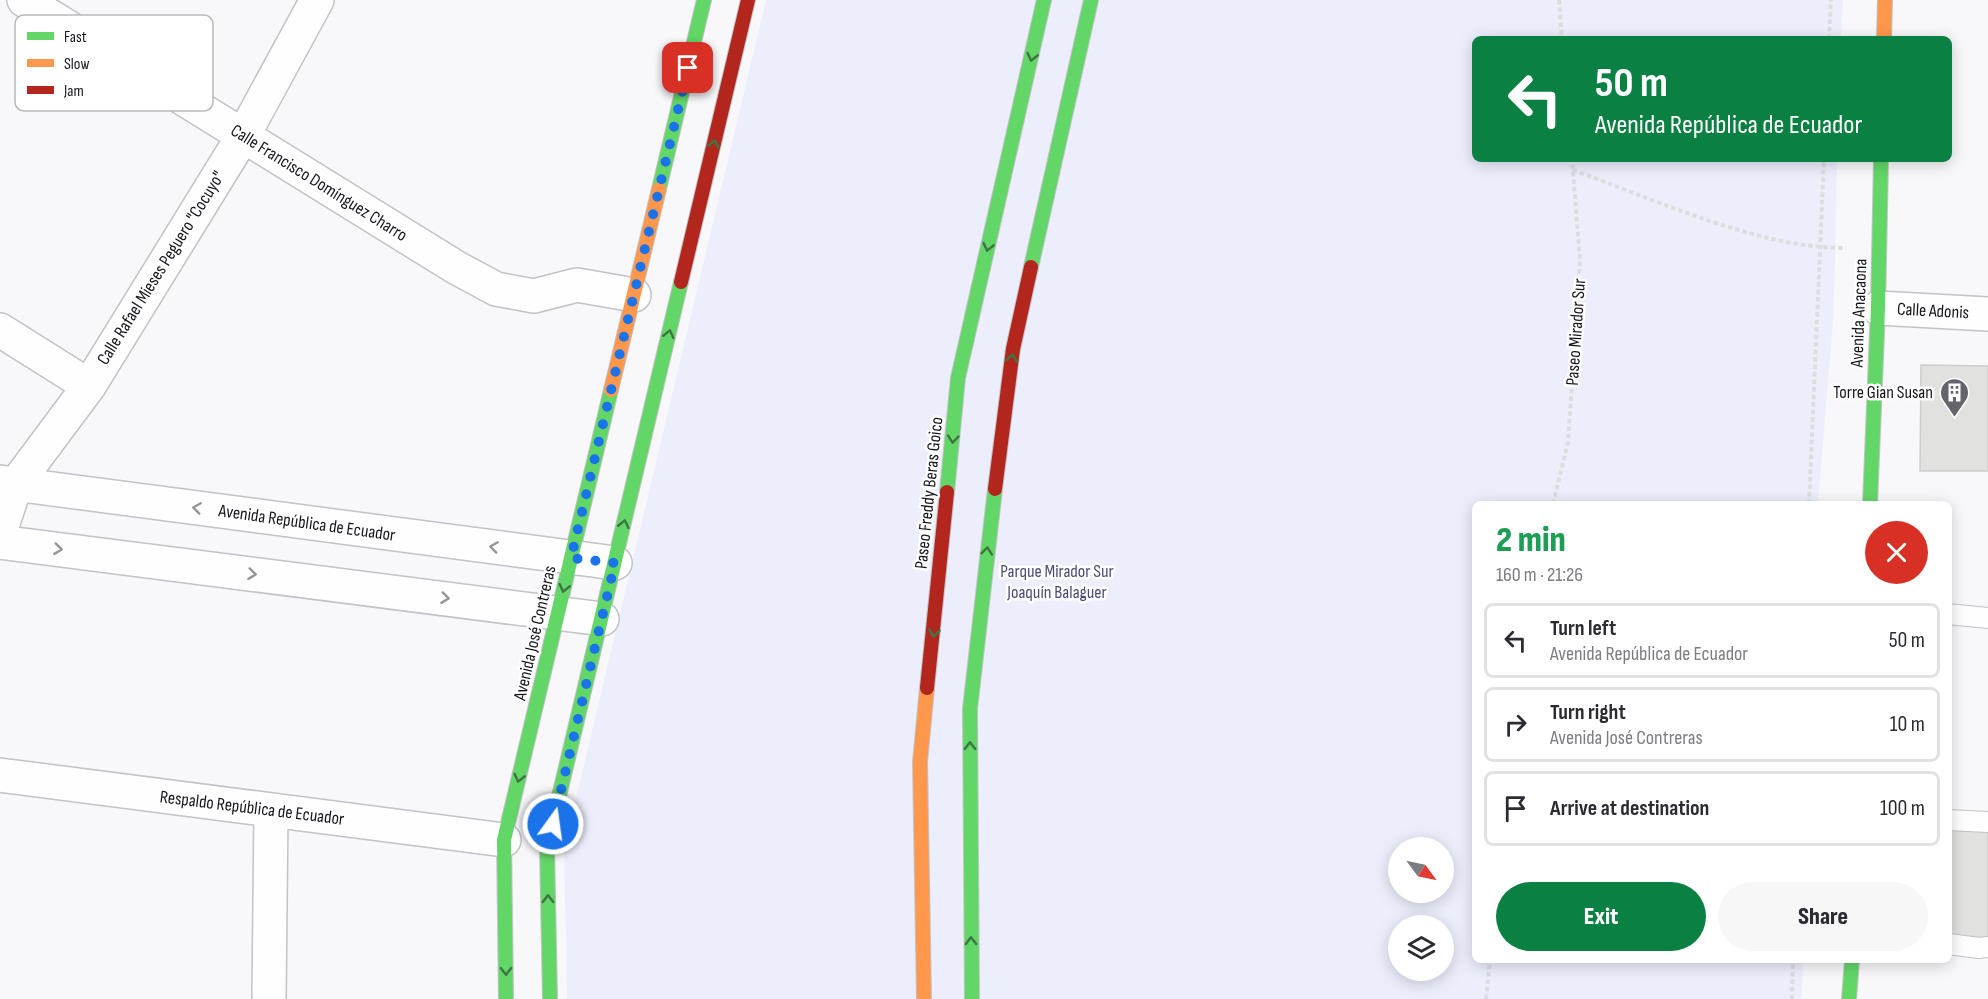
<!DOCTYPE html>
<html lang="en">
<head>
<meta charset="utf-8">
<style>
	:root { --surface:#fff; --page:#f7f7f7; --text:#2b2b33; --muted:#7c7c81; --line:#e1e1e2; --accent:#0b8043 }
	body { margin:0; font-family:"Sofia Sans Condensed",sans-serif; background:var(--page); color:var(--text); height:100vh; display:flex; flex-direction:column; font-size:22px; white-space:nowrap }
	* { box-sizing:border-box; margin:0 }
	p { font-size:20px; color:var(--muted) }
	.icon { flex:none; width:33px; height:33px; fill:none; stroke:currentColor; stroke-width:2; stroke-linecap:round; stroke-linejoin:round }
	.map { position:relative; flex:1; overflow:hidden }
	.drawer { position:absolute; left:1472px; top:501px; width:480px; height:462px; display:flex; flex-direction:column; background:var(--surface); border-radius:9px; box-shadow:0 3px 15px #0003 }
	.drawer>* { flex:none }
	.hud { position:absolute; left:1472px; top:36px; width:480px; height:126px; border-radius:9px; box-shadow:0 3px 15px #0003; background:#0b8043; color:#fff; overflow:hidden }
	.needle { width:39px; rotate:123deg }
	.tools { position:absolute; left:1388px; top:837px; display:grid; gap:12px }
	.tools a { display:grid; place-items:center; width:66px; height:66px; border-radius:50%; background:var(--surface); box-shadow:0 3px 15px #0003; font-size:30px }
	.pin { position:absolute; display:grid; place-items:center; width:51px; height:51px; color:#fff; margin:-26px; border-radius:12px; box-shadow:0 3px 9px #0006 }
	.me { position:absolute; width:66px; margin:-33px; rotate:14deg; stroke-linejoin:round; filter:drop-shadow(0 0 4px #0008) }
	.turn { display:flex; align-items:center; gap:21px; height:126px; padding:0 24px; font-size:27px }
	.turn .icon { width:78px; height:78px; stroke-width:2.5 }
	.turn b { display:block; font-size:42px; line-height:51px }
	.round { display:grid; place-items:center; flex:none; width:63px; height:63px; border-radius:32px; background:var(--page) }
	.headline { display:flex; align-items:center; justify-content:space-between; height:102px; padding:0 24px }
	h1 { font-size:36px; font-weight:800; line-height:45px; color:#1e9e55 }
	.button { display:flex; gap:12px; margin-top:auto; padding:12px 24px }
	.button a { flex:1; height:69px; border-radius:36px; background:var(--accent); color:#fff; font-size:24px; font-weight:800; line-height:69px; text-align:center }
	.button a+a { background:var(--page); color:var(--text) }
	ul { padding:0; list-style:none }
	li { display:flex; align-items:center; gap:18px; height:75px; margin:0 12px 9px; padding:0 12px; border:3px solid var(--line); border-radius:9px }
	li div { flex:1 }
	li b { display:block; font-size:22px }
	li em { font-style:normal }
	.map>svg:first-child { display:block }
	.green { fill:#eceefc; fill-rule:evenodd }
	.building { fill:#e1e2e0; stroke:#cdcecb; stroke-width:1.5 }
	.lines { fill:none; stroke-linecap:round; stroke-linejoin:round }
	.lane-casing { stroke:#c2c2c7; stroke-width:22 }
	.street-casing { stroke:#c2c2c7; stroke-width:36 }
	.fast-casing { stroke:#c2c2c7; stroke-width:16 }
	.slow-casing { stroke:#c2c2c7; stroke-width:16 }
	.jam-casing { stroke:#c2c2c7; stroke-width:16 }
	.path { stroke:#ddddde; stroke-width:4; stroke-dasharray:4.5 3; stroke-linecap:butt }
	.lane { stroke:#fefefe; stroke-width:20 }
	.street { stroke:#fefefe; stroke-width:33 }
	.fast { stroke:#63d668; stroke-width:14 }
	.slow { stroke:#ff974d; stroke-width:14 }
	.jam { stroke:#b3261e; stroke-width:14 }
	.oneway { stroke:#3c7642 }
	.oneway2 { stroke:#959699 }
	.route { stroke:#1a73e8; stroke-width:10; stroke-dasharray:0 18 }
	.labels { text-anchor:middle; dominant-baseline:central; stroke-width:5; stroke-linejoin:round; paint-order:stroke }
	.street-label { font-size:18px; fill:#15161d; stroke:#fff }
	.poi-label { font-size:18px; fill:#15161d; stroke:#fff; text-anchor:end }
	.park-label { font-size:18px; fill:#4a4c77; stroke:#fff }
	.key { fill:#fff; stroke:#b9b9bb; stroke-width:1.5 }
	.key-label { font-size:16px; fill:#15161d }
</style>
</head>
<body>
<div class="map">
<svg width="1988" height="999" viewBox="0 0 1988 999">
	<rect width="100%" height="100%" fill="#f8f8fb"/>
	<path class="green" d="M766,0h1077l-2,39h-367v120h363l-3,151 -16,194h-344v456h329l-1,39h-1235l-3,-150zM1398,848h45v44h-45zM1398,926h45v44h-45z"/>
	<path class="building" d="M1921,365l67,1v105h-68z
		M1951,828l37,4v112l-40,-3v-87z"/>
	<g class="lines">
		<defs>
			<path id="lane" d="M1948,614l40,4
				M1948,820l40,2
				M1948,944l31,4 9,-1"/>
			<path id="street" d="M24,0l433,268 39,21 38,7 43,-11 57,10
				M1878,308l110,6
				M0,330l89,56
				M0,482l615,81
				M0,532l16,-48 73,-98 154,-250 74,-136
				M0,542l602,77
				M0,775l504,65
				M269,999l2,-189"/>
			<path id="fast" d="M659,189l45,-189
				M1031,267l60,-267
				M947,492l11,-114 86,-378
				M1870,504l8,-196 3,-149
				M506,999l-2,-159 107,-450
				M550,999l-3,-152 134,-565
				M972,999l-2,-290 25,-220
				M1849,999l3,-39"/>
			<path id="slow" d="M1884,39l1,-39
				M611,390l48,-201
				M924,999l-4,-237 7,-74"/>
			<path id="jam" d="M681,282l67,-282
				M995,489l18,-140 18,-82
				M927,688l20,-196"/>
		</defs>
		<use href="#lane" class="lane-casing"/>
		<use href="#street" class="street-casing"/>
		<use href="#fast" class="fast-casing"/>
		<use href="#slow" class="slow-casing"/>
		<use href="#jam" class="jam-casing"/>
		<path class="path" d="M1559,0l3,39
			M1829,39l2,-39
			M1573,170c81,29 187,79 273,78
			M1553,504l15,-62 12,-182 -8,-101
			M1809,504l15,-345
			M1486,999l4,-39
			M1792,999l1,-39"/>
		<use href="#lane" class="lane"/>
		<use href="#street" class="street"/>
		<use href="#fast" class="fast"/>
		<use href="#slow" class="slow"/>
		<use href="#jam" class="jam"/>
	</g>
	<defs><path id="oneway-chevron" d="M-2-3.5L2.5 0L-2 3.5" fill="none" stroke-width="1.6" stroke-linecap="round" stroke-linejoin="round" transform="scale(1.5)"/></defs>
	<g class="oneway">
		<use href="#oneway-chevron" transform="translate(1032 57) rotate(103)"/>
		<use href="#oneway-chevron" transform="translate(714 144) rotate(-77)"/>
		<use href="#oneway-chevron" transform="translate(988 247) rotate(103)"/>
		<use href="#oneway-chevron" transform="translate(669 334) rotate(-77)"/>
		<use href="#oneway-chevron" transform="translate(1012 358) rotate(-82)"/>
		<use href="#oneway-chevron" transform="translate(953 439) rotate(95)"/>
		<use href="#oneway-chevron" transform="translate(624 524) rotate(-77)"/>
		<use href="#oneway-chevron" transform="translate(987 551) rotate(-84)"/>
		<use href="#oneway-chevron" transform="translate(564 588) rotate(103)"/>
		<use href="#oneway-chevron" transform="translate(934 633) rotate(96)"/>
		<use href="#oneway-chevron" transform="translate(970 746) rotate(-90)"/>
		<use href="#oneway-chevron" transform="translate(519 778) rotate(103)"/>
		<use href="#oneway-chevron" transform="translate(548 899) rotate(-91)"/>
		<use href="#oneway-chevron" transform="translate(971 941) rotate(-91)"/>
		<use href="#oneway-chevron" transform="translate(506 971) rotate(89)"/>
	</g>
	<g class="oneway2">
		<use href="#oneway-chevron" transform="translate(197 508) rotate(-172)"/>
		<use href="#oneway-chevron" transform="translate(494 547) rotate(-172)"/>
		<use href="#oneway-chevron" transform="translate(58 549) rotate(7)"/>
		<use href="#oneway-chevron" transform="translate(252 574) rotate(7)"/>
		<use href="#oneway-chevron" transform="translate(445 598) rotate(7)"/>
	</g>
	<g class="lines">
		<path class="route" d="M553,824l62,-261 -44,-5 117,-490"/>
	</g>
	<defs>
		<symbol id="building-pin" viewBox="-11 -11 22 30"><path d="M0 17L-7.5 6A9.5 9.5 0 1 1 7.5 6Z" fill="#64656b" stroke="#fff"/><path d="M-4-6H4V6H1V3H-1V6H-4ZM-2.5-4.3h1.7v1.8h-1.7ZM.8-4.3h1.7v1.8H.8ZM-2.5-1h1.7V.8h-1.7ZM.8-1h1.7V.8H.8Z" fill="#fff"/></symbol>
	</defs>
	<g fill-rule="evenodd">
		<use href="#building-pin" x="1938" y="376" width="33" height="45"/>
	</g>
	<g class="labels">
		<g class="street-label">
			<text transform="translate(319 183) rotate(32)">Calle Francisco Domínguez Charro</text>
			<text transform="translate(161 268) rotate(-58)">Calle Rafael Mieses Peguero "Cocuyo"</text>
			<text transform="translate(1933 311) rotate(3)">Calle Adonis</text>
			<text transform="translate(1859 313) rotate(-88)">Avenida Anacaona</text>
			<text transform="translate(1576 332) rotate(-86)">Paseo Mirador Sur</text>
			<text transform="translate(929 493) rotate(-84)">Paseo Freddy Beras Goico</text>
			<text transform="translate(307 523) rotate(8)">Avenida República de Ecuador</text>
			<text transform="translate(535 633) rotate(-77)">Avenida José Contreras</text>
			<text transform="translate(252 808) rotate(7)">Respaldo República de Ecuador</text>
		</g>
		<g class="poi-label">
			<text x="1933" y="392">Torre Gian Susan</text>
		</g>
		<g class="park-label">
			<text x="1057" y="571">Parque Mirador Sur<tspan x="1057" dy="21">Joaquín Balaguer</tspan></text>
		</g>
	</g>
	<rect x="15" y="15" width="198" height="96" rx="9" class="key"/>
	<rect x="27" y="32" width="27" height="8" fill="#63d668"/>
	<rect x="27" y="59" width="27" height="8" fill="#ff974d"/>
	<rect x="27" y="86" width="27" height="8" fill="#b3261e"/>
	<g class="key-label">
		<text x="64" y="42">Fast</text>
		<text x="64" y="69">Slow</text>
		<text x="64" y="96">Jam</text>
	</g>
</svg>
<div class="tools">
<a><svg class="needle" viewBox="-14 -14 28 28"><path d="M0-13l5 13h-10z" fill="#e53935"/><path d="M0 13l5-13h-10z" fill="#7c7c81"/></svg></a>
<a><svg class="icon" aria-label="layers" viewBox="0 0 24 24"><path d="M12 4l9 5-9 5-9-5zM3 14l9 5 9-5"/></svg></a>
</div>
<div class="pin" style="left:688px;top:68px;background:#d93025"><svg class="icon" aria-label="arrive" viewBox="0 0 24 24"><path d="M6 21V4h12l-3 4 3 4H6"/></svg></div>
<svg class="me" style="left:553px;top:824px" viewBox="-20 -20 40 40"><circle r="17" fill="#1a73e8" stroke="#fff" stroke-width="3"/><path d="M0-11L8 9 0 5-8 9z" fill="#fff"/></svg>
<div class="hud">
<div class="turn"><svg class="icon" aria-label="left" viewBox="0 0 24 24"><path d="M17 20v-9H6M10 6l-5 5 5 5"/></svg><div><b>50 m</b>Avenida República de Ecuador</div></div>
</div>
<section class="drawer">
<div class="headline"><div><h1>2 min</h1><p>160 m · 21:26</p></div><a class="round" style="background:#d93025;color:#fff"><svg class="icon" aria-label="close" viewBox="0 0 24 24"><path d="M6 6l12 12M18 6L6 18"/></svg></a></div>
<ul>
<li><svg class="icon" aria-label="left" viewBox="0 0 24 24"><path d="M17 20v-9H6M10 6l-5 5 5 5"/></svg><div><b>Turn left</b><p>Avenida República de Ecuador</p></div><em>50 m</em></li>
<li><svg class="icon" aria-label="right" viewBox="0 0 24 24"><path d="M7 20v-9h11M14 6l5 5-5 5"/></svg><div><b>Turn right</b><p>Avenida José Contreras</p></div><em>10 m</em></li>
<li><svg class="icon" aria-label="arrive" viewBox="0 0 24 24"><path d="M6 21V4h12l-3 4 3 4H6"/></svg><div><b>Arrive at destination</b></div><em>100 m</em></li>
</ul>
<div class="button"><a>Exit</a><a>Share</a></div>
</section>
</div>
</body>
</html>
